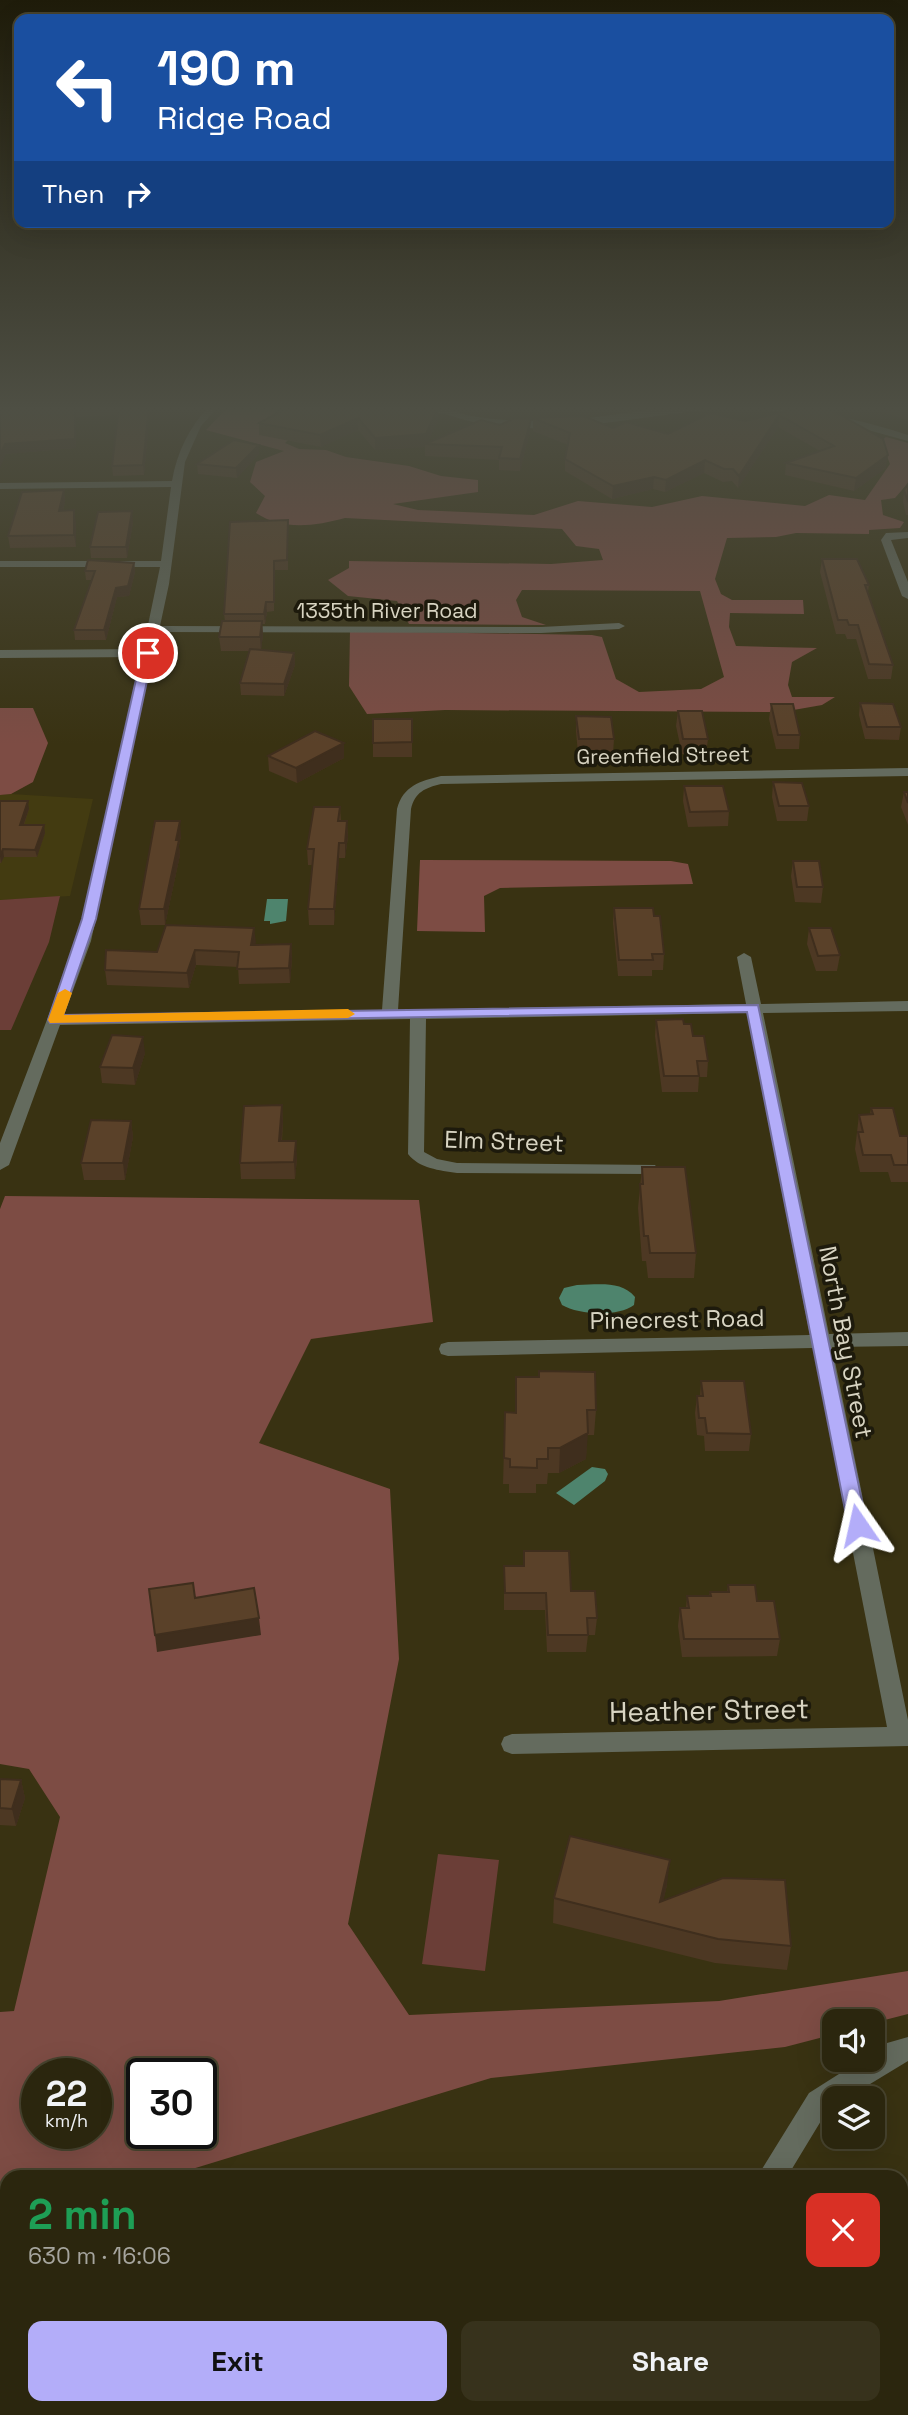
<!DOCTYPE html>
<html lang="en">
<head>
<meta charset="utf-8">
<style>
	:root { --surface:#2b260e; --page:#37321c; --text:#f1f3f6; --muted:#a6a59e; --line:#47432e; --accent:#b3adf9 }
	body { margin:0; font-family:"Space Grotesk",sans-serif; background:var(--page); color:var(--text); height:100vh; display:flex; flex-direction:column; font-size:26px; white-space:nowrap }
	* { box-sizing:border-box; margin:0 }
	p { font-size:23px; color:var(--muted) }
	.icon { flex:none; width:38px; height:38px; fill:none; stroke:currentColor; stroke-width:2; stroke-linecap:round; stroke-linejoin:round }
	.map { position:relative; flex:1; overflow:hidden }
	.side { position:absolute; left:0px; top:2170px; width:908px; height:245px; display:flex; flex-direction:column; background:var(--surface); border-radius:21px 21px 0 0; box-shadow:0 7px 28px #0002,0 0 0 2px var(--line) }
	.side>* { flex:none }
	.top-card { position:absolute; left:14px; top:14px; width:880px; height:214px; border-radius:14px; box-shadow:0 7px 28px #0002,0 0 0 2px var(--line); background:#1a4fa0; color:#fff; overflow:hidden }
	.tools { position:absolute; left:822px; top:2009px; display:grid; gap:14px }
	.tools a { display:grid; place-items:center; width:63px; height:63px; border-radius:14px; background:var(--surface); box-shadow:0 7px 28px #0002,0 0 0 2px var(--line); font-size:35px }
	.speed { position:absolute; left:21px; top:2058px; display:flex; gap:14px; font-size:35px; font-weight:700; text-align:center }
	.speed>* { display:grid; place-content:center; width:91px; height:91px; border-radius:50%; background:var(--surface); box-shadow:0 7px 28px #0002,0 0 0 2px var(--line); line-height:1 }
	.speed small { font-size:18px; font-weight:400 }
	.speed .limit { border:4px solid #111; border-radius:10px; background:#fff; color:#111 }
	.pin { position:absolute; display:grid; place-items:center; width:60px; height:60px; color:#fff; margin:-30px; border:4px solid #fff; border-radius:50%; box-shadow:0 2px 7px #0007 }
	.me { position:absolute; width:77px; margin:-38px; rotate:349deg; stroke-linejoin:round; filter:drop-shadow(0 0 5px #0008) }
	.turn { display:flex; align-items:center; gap:24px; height:147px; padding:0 28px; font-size:32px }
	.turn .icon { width:91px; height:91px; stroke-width:2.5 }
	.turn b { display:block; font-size:49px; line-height:60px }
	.then { display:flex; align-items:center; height:66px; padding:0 28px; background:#0003; gap:14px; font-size:26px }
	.round { display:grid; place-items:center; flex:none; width:74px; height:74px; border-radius:14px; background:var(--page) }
	.overview { display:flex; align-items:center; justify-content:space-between; height:119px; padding:0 28px }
	h1 { font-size:42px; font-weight:800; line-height:52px; color:#1e9e55 }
	.cta { display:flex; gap:14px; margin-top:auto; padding:14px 28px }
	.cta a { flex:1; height:80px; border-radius:14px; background:var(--accent); color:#111; font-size:28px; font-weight:800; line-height:80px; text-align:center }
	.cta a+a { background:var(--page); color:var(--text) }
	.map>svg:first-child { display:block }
	.built { fill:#433b11 }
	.green { fill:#6b3e37 }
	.forest { fill:#7d4c44; fill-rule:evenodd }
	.water { fill:#4e846d }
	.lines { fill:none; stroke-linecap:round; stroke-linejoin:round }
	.minor { fill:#646b5e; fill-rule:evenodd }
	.wall { fill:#4d3823 }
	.shaded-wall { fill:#3f2e1d }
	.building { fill:#5a4129; stroke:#3f2e1d; stroke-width:2 }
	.route { fill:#b3adf9; stroke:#7470a2; stroke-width:2 }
	.slow { fill:#f59e0b }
	.labels { text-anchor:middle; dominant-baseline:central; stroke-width:7; stroke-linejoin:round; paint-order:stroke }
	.far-street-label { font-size:21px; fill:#d8d4c2; stroke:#1d1a0c }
	.street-label { font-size:24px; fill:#d8d4c2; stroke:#1d1a0c }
	.near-street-label { font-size:28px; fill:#d8d4c2; stroke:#1d1a0c }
</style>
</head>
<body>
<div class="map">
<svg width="908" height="2415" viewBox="0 0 908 2415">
	<rect width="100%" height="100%" fill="#393212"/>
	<path class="built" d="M11,794l82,5 -23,97 -70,4v-105z"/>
	<path class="green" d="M60,896l-11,46 -38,88h-11v-130z
		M438,1854l61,6 -14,111 -63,-7z"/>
	<path class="forest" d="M229,406h54l-21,17 32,11 -9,9 14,6 27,1 20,7 63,9 32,10 37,4v12l-85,12 25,6 116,5 44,-14 74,6 50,-11 103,10 24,-11 36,5 25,-36 -9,-23 5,-4 22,6v40l-13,15 -14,2 2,15 21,7 -4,6 -31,2v4l-73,-1 -20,4 -49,1 -12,41 6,15 11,6h71l1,14 -74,-1 -1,14 7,19 81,2 -25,14 -4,23 4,12h43l-13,8 -40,7 -337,-2 -78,4 -18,-28 1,-55 242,4 10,2 14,42 23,13 62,-3 23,-12 -24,-86 -178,-1 -6,10 6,17 24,8 -137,-1 -12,-23 -49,-5 -20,-16 21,-12v-7l202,3 52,-4 -4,-11 -23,-3 -14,-17 -217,-11c-30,8 -62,13 -89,-5l9,-17 -15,-14 6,-20 28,-11 -78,-21z
		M0,708h33l15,35 -15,39 -22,12 -11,1z
		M420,860l251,1 17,3 5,20 -193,4 -16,8 1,36 -68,-1z
		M5,1196l414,4 14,122 -122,17 -52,104 131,46 9,170 -51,265 61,91 310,-14 189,-30v43l-35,9v-2h-38v13l-50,13 -294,31 -325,99h-159v48l-7,2v-215l14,-1 46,-194 -31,-48 -29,-5v-555zM37,2074h59v59h-59zM142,2074h59v59h-59z"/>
	<path class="water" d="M267,899h21l-2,22 -16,3v-3h-6z
		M577,1285c20,0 44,-5 58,12l-1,8c-16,12 -55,10 -72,0l-3,-7 5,-10z
		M592,1467l13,2 3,5 -3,7 -31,24 -18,-12z"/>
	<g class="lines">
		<path class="minor" d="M209,406h10l-18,20 -16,36 -16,122 -9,42 381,1 78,-4 6,3 -6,3 -78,4 -383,-1 -67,309 -27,74 318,-5 15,-201c6,-23 23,-28 44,-33l467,-8v8l-467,8c-16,4 -26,8 -30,25l-13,201 348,-6 -9,-47 7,-4 7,4 10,47 147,-3v10l-145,2 66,321 79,-2v14l-76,1 76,373v26l-396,8 -8,-3 -3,-7 3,-7 8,-3 375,-7 -74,-379 -365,8 -7,-2 -2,-5 2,-5 7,-2 362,-7 -63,-322 -321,6 -2,133 13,7 20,4 198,2 3,4 -9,5 -192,-1c-18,-3 -37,-4 -49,-19l2,-135 -350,6 -51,140 -9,5v-27l77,-202 64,-284 -141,1v-8l143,-1 17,-82h-160v-6h161l10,-74 -171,2v-6l172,-2c5,-29 17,-53 37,-75z
			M425,406c17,-1 30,7 47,10 22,4 45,5 68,5 52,0 102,-13 154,-15 78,-4 139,5 214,29v6c-57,-16 -112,-33 -172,-32 -92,1 -191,37 -281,8 -10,-3 -22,-5 -30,-11z
			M908,532v6l-17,2 17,42v17l-6,-3 -21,-56 5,-7z
			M908,2037v24l-61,37h-12v8l-8,5 -40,66h-30l52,-84 52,-33h12v-8l14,-9z
			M700,2408h30l-2,7h-30z"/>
	</g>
	<path class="wall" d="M0,406h163l-2,4h-11l-6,65 -31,1 -1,-10 6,-51 -42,2v31l-70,6z
		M808,406l78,62 -32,23 -69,-16 1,-12 34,-12 -42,-24 -40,61 -6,-7 -9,1 -19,-9 -39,19 -12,-3 -41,10 -47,-28v-12l3,-14 -35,-14v-13l135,16 77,-13z
		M861,406h47v14z
		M438,408v12l-10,22 72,-17 30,6 -10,40 -21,-1v-10l-74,-4v-9l-50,3 -17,-20 -37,17 -62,-12v-12z
		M259,445v9l-22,24 -39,-4 -1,-10z
		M908,484v31h-2l-3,-13 1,-12z
		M64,490l1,12 -2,9 13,12v24l-66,1 -2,-12z
		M288,520v50h-14v41l-7,1 -2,12h-3l1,11 -2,15 33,3 1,12 -11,31 -43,-1 -1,-12 10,-32h-29l-2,-14 6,-16 -1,-7z
		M133,522l-6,36h-36l-1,-11z
		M822,559l47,26 -1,7 25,73 -2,14h-23l-12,-40h-9l-2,-5h-9l-16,-62z
		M134,563l1,9 -6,24 -12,1 -11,43h-31l-1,-10 18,-50h-6l-1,-9z
		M860,703l41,24 -2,13 -34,-1 -6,-24z
		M771,704l29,31 -1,14h-23l-7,-30z
		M678,711l30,28 -2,15h-24l-6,-28z
		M576,716l38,23 -1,15h-35l-2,-23z
		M412,719v38h-39v-14z
		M344,743v15l-47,25 -28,-12 -1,-15z
		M773,782l36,24 -2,15h-30l-5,-24z
		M684,786l45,25 -1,15 -40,1 -5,-26z
		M904,792h4v33l-7,-18z
		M0,801l29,8 -5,16 21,8 -8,24h-33l-3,6h-1z
		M340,807l1,14h6l1,16 -3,21h-6l-5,67h-25l-1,-16 5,-44h-5l-1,-16z
		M181,836l-2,10 1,9 -15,70h-24l-2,-16z
		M793,861l30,26 -2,16 -26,-1 -4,-26z
		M614,908l40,8 10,38 -1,16h-11v6h-34l-5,-53z
		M254,928l1,17 36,-1 1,15 -2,24 -51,1 -1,-17 -42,-2 -7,23 -82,-3 -2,-15 52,-18z
		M809,928l31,27 -3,16h-21l-9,-27z
		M656,1020l28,4 24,37 -1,16h-8l-1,15h-36l-7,-56z
		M145,1053l-10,32 -33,-2 -2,-16z
		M282,1105l1,17 -1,19 15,17 -2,21h-54l-1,-16z
		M871,1108l29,28h8v46h-17l-3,-10h-28l-5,-23 4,-34 11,-1z
		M131,1121l2,16 -8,43h-41l-3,-17z
		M642,1167l54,86 -2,25h-46l-2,-17h-4l-4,-53z
		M701,1381l50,53 -2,17h-44l-1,-15 -7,-1 -2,-22 2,-17h3z
		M596,1410l-2,25h-7l-1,24 -27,14h-11l-1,11h-11v9h-27v-9h-6l2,-72z
		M524,1551l47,40 26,27 -2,17h-7l-2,17h-39l-2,-42h-41v-44h19z
		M728,1585l29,16 23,38 -3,17 -95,1 -4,-31 2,-18h6l1,-12h22l1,-4h17z
		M0,1779l21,1 4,18 -9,28 -16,-1z
		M667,1885l-4,16 128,45 -4,24 -72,-7 -162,-40 1,-25z
		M826,2408h75l7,7h-78l-5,-2z"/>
	<path class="shaded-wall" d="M149,406h1v4l-6,65 -1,-10z
		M75,407l1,41 -70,6 -6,14v-13l5,-11z
		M438,408v12l-11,24h-2v3l-50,3v-12z
		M779,415l-1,12 -40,61 1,-12z
		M358,418v12l-37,17 -1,-12z
		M531,419l-1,12 -10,40v-12z
		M259,445v9l-22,24 -1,-10z
		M888,455l-2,13 -32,23 2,-13z
		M705,460l-1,13 -39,19 1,-12z
		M654,477l-1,12 -41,10 1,-13z
		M64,490l1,12 -5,21 -1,-12z
		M74,510l2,13v24l-2,-12z
		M132,511l1,11 -6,36 -1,-11z
		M134,563l1,9 -6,24 -12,1 -11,43 -2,-10 12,-42z
		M266,602l1,10 -2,12 -1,-10z
		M262,621l1,14 -2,16 -1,-14z
		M294,653l1,12 -11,31v-12z
		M344,743v15l-47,25 -1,-15z
		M28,801l1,8 -8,23 -1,-7z
		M180,821l1,15 -2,10 1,9 -15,70 -1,-16z
		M347,821l1,16 -3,21v-15z
		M44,825l1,8 -8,24 -2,-7z
		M339,843v15l-5,67v-16z
		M3,849l1,8 -3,6 -1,-7z
		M254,928l2,14 -3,18 -2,-15z
		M291,944l1,15 -2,24 -1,-15z
		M195,950l1,15 -7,23 -2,-15z
		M143,1037l2,16 -10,32 -2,-17z
		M282,1105l1,17 -3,36 -1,-17z
		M131,1121l2,16 -8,43 -2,-17z
		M296,1141l1,17 -2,21 -1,-17z
		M588,1433l-2,26 -27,14 1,-25z
		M259,1618l2,17 -104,17 -2,-17z
		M21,1780l4,18 -9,28 -4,-17z
		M670,1860l-3,25 -9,41 2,-24z
		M157,2408h23l2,7h-45z"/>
	<path class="building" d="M0,406h113l-38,1v32l-70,5 -5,11z
		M119,406h30l-6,59 -31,1z
		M291,406h137l10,2 -12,26 -51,4 -17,-20 -38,17 -61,-12z
		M808,406l25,5 50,28 5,16 -32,23 -70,-15 48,-17 -55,-31 -40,61 -6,-7h-9l-19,-9 -39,20 -12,-3 -41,9 -48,-27 5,-26 -37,-15 50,-2 30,12 13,-6 42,12 42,-21 35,8z
		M515,418l16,1 -11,40 -21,-1 3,-11 -77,-3 56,-24 19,5z
		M234,440l25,5 -23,23 -39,-4z
		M908,484v18l-4,-12z
		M64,490l-5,21 15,-1v25l-66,1 14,-44z
		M132,511l-6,36h-36l8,-35z
		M288,520l-1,40 -13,1v41h-8l-2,12h-40l6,-92z
		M822,559h35l12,26h-4l28,80 -24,-1 -11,-39h-9l-2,-5h-9z
		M88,560l46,3 -6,23 -12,2 -12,42h-30l21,-59h-10z
		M222,621h40l-2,16h-41z
		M250,649l44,4 -10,31 -44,-1z
		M860,703l33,1 8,23h-34z
		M771,704h22l7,31h-22z
		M678,711h24l6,28h-25z
		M576,716l35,1 3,22h-35z
		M373,719h39v23l-39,1z
		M315,731l29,12 -48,25 -28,-12z
		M773,782l29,1 7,23h-30z
		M684,786h39l6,25 -39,1z
		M904,792h4v11z
		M0,801h28l-8,24h24l-9,25 -32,-1 -3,7z
		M314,807h26l-2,14h9l-2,22h-6l-5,66h-26l6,-60h-7z
		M155,821h25l-4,19h3l-15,69h-25z
		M793,861h26l4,26h-26z
		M614,908h39l1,8h6l4,38h-12l1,6h-34z
		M166,925l88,3 -3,17 40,-1 -2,24 -52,1 2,-17 -44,-2 -8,23 -82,-3 1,-20 51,2z
		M809,928h22l9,27 -22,1z
		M683,1019l1,5h7l2,12h11l4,25h-11l2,15h-35l-8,-56z
		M112,1035l31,2 -10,31 -33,-1z
		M282,1105l-3,36h17l-2,21 -54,1 4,-57z
		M871,1108h22l7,28h8v29h-14l-3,-10h-28l-5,-23h5l-4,-17 14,-1z
		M91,1120l40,1 -8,42h-42z
		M642,1167h43l11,86h-46l-2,-17h-4l-4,-52h3z
		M539,1371l56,1 1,38h-9l1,23 -28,15h-12v11h-11v9l-27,-1v-8l-6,-1 1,-46 11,1v-36h23z
		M701,1381h43l7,53 -44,-1 -2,-15h-6l-2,-22h6z
		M524,1551h45l2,40h24l2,27h-10l1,17h-40l-2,-42h-41l-1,-27h20z
		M193,1583l2,15 59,-10 5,30 -104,17 -6,-46z
		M728,1585h27l2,16h17l6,38h-96l-4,-31h9l-2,-12h24l-1,-4h19z
		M0,1779l21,1 -9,29 -12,-1z
		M570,1836l100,24 -10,42 63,-24 62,2 6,66 -73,-7 -164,-41z
		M901,2341l7,2v72h-48l1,-7h40z
		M79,2408h78l-20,7h-57z
		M460,2410l12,5h-13z"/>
	<linearGradient id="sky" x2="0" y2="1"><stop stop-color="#1f1c0a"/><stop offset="0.55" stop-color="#4e4f44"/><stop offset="1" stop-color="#4e4f44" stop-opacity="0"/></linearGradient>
	<rect width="908" height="744" fill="url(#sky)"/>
	<path class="route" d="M148,650l5,3 -57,266 -33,96 695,-10 109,520 -3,5 -6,2 -7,-2 -3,-5 -101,-513 -697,11 -2,-3 34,-101 60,-266z"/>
	<path class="slow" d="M65,989l7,4 -8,22 284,-6 7,5 -7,4 -298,5 -2,-3 10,-27z"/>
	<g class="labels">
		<g class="far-street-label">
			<text x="387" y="610">1335th River Road</text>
			<text transform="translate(663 755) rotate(-1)">Greenfield Street</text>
		</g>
		<g class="street-label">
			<text transform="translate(504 1141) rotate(2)">Elm Street</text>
			<text transform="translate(677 1319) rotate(-1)">Pinecrest Road</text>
			<text transform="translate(846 1342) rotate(79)">North Bay Street</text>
		</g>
		<g class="near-street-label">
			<text transform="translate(709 1710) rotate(-1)">Heather Street</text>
		</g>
	</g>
</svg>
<div class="tools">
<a><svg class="icon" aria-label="sound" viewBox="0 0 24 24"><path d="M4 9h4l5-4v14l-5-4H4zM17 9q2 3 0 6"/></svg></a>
<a><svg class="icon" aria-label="layers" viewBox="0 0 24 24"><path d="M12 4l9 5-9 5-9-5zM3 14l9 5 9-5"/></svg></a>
</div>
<div class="speed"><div>22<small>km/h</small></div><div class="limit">30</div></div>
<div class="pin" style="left:148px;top:653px;background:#d93025"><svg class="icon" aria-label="arrive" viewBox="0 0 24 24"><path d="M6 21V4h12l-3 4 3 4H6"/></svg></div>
<svg class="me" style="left:858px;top:1525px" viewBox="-20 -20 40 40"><path d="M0-17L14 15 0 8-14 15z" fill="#b3adf9" stroke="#fff" stroke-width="4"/></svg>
<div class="top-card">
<div class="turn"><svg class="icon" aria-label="left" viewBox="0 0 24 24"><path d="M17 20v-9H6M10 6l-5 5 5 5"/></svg><div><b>190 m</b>Ridge Road</div></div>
<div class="then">Then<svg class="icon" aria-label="right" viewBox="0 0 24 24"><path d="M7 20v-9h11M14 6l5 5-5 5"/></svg></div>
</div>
<section class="side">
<div class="overview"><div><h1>2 min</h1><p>630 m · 16:06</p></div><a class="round" style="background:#d93025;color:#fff"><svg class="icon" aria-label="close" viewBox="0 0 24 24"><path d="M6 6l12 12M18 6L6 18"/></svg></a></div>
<div class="cta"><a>Exit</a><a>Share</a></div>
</section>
</div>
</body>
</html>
